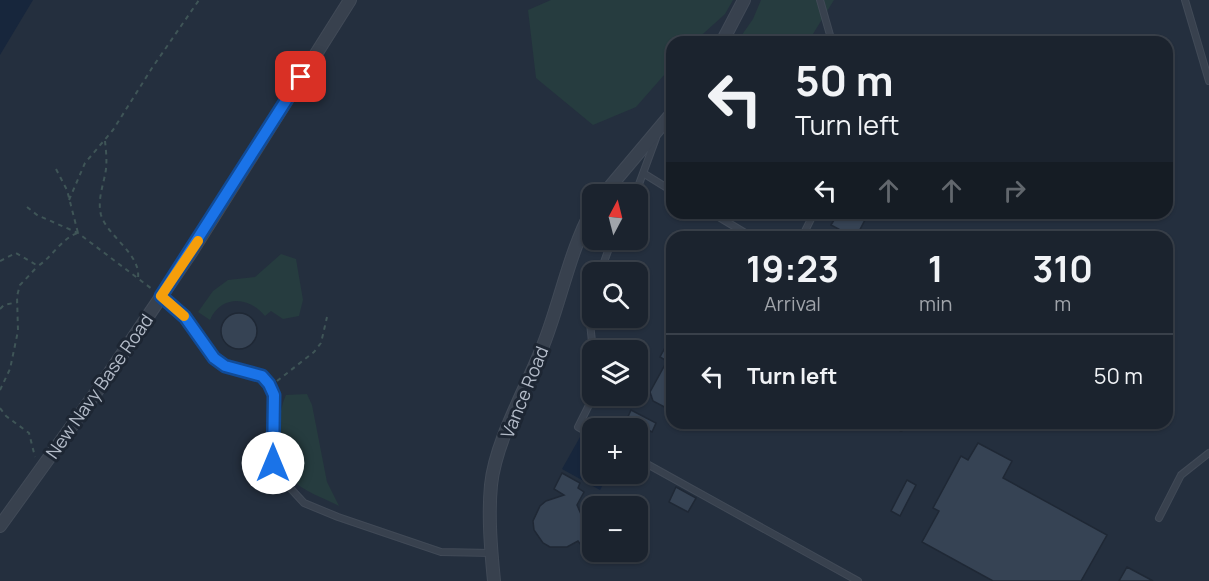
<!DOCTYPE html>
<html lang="en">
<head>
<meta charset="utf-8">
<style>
	:root { --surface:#1b232e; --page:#242b36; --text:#f1f3f6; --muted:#a0a4aa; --line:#39404a }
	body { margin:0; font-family:Manrope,sans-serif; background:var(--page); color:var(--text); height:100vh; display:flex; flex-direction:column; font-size:22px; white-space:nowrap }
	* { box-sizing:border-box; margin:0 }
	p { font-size:20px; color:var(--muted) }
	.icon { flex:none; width:33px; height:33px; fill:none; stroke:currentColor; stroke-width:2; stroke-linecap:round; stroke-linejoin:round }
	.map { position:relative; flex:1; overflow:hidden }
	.panel { position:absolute; left:666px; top:231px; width:507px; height:198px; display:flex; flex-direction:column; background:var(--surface); border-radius:18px; box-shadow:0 2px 4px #0004,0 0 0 2px var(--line) }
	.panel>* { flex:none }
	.guide { position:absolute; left:666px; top:36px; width:507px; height:183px; border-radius:18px; box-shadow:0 2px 4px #0004,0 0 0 2px var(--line); background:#1b232e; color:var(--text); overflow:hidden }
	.needle { width:39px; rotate:7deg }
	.controls { position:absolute; left:582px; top:184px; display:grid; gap:12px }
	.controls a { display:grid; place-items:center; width:66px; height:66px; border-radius:12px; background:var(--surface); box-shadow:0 2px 4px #0004,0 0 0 2px var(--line); font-size:30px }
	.pin { position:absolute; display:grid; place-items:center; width:51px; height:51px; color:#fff; margin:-26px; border-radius:12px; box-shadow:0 3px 9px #0006 }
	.me { position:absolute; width:66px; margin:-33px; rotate:0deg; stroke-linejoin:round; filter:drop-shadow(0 0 4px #0008) }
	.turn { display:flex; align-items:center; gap:21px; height:126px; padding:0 30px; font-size:27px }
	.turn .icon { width:78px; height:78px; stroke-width:2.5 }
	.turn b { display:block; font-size:42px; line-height:51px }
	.lanes { display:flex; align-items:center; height:57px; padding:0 30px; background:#0003; justify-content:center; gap:30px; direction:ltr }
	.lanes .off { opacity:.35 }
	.eta { display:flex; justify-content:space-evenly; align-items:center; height:102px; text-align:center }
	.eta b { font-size:36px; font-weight:700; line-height:42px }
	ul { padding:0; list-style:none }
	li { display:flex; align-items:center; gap:18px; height:84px; padding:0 30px; border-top:2px solid var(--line) }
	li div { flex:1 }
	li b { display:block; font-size:22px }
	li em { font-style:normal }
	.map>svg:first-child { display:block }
	.green { fill:#263c3f }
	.water { fill:#17263c }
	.building { fill:#364354; stroke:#1f2835; stroke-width:1.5 }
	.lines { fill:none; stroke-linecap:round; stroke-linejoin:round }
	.lane-casing { stroke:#414a57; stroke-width:8 }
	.street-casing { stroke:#414a57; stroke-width:14 }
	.path { stroke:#3f5557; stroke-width:2; stroke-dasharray:4.5 4.5; stroke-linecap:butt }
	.lane { stroke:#38414e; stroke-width:6 }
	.street { stroke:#38414e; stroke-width:12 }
	.route-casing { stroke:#114b97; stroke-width:15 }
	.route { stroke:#1a73e8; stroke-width:10 }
	.slow { stroke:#f59e0b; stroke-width:10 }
	.labels { text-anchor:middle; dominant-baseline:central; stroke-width:6; stroke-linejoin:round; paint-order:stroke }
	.street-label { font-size:18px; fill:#b4bcc9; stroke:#1d2633 }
</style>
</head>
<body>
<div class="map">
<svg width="1209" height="581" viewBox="0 0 1209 581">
	<rect width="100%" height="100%" fill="#242f3e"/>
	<path class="green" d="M551,0h182l-8,14 -31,28h-22v24l-36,41 -43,18 -57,-47 -8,-68z
		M761,0h73l-26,42h-71l16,-23z
		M281,254l15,5 7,41 -4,16 -16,3 -12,-8 -6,5c-16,-20 -44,-21 -55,4l-12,-8 15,-21 15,-11 27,-3z
		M307,394l5,11 15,77 12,24c-11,-6 -38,-16 -45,-25 -17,-22 -19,-62 -8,-86z"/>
	<path class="water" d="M0,0h33l-33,55z
		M580,437l12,6v31h17l-9,16 -38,-21z"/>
	<path class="building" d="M838,213h23l6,3 -11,21h-12l2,-4 -15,-8z
		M221 331a18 18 0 1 1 36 0a18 18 0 1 1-36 0Z
		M672,335v76l-19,-10 -3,-9 17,-31 -7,-4z
		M631,410l25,13 -4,9 -25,-13z
		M879,423h42v2l-20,6z
		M978,443l34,18 -9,17 104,57 -26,46h-88l-71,-39 17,-31 -6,-3 28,-52 7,4z
		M562,473l18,10 -2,5 6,4 -7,13 7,16 -1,10 9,2v21l-8,-5 -6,-8 -11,6h-17l-7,-4 -9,-13 -1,-9 7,-15 6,-5 18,-6 -10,-6z
		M907,480l9,5 -16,31 -9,-5z
		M676,487l20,11 -8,14 -19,-10z
		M1127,567l26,14h-34z"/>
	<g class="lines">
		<defs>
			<path id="lane" d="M820,0l12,42
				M1185,0l24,81
				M643,173l29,18
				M635,195l21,-57
				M712,213l40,24
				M802,237l12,-24
				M600,273l12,-33
				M161,296l24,21 29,41 11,8 37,10 7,8 5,11 -1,68 8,15 23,25 34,14 103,35 50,1
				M592,299l-3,15 4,37
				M592,380l-1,21 -13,26 14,8
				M638,459l220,122
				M1159,518l22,-43 28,-22"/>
			<path id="street" d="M722,42l22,-42
				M603,195l69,-82
				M0,526l102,-142 90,-133 158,-251
				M494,581c-3,-31 -6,-64 -3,-96 5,-48 40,-104 56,-150 15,-41 24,-86 45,-125"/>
		</defs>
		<use href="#lane" class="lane-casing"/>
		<use href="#street" class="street-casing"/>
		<path class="path" d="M105,141c1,9 2,19 1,28 -2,15 -9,30 -5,46 7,22 40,39 37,63
			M56,169l11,21 11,43
			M69,200l16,-37 28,-33 39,-62 47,-68
			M27,207l10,8 41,18 74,56
			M0,261l16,-8 22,13c15,-10 24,-28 40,-33
			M0,309l4,-4 14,-3
			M277,381l37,-29 7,-9 6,-26
			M0,390l10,-21 8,-38 -1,-35 3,-11 18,-19
			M0,408l6,8 23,17 6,24"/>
		<use href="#lane" class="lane"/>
		<use href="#street" class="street"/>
	</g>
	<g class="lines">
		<defs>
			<path id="route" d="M273,463l1,-68 -5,-11 -7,-8 -37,-10 -11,-8 -29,-41 -24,-21 140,-219"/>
		</defs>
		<use href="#route" class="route-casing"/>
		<use href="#route" class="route"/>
		<path class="slow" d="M184,316l-23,-20 37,-55"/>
	</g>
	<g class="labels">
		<g class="street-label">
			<text transform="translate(99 386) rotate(-55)">New Navy Base Road</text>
			<text transform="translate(524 392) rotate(-68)">Vance Road</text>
		</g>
	</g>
</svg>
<div class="controls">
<a><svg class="needle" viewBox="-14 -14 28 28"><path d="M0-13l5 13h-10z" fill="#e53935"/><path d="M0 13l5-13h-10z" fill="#a0a4aa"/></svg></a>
<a><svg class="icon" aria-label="search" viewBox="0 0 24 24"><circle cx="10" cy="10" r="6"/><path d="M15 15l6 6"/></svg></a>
<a><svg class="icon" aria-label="layers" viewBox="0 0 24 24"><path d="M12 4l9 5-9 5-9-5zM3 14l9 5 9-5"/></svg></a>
<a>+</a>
<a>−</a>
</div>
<div class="pin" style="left:301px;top:77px;background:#d93025"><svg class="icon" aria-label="arrive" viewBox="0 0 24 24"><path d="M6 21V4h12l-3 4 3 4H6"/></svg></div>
<svg class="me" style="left:273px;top:463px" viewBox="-20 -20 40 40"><circle r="19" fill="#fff"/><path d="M0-13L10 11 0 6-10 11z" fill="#1a73e8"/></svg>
<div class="guide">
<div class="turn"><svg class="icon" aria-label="left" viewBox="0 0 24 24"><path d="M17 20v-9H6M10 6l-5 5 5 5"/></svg><div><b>50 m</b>Turn left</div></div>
<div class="lanes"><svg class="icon" aria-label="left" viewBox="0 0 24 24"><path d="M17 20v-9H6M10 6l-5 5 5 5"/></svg><svg class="icon off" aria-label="ahead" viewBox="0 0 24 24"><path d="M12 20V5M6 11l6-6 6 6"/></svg><svg class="icon off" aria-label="ahead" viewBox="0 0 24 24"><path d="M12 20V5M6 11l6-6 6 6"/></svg><svg class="icon off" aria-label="right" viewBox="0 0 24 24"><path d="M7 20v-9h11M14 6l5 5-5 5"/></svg></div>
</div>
<section class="panel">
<div class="eta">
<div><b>19:23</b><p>Arrival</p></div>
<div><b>1</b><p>min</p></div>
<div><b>310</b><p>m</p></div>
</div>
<ul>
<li><svg class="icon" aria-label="left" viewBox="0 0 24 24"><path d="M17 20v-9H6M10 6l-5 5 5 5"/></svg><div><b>Turn left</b></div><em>50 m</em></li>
</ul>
</section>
</div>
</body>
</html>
